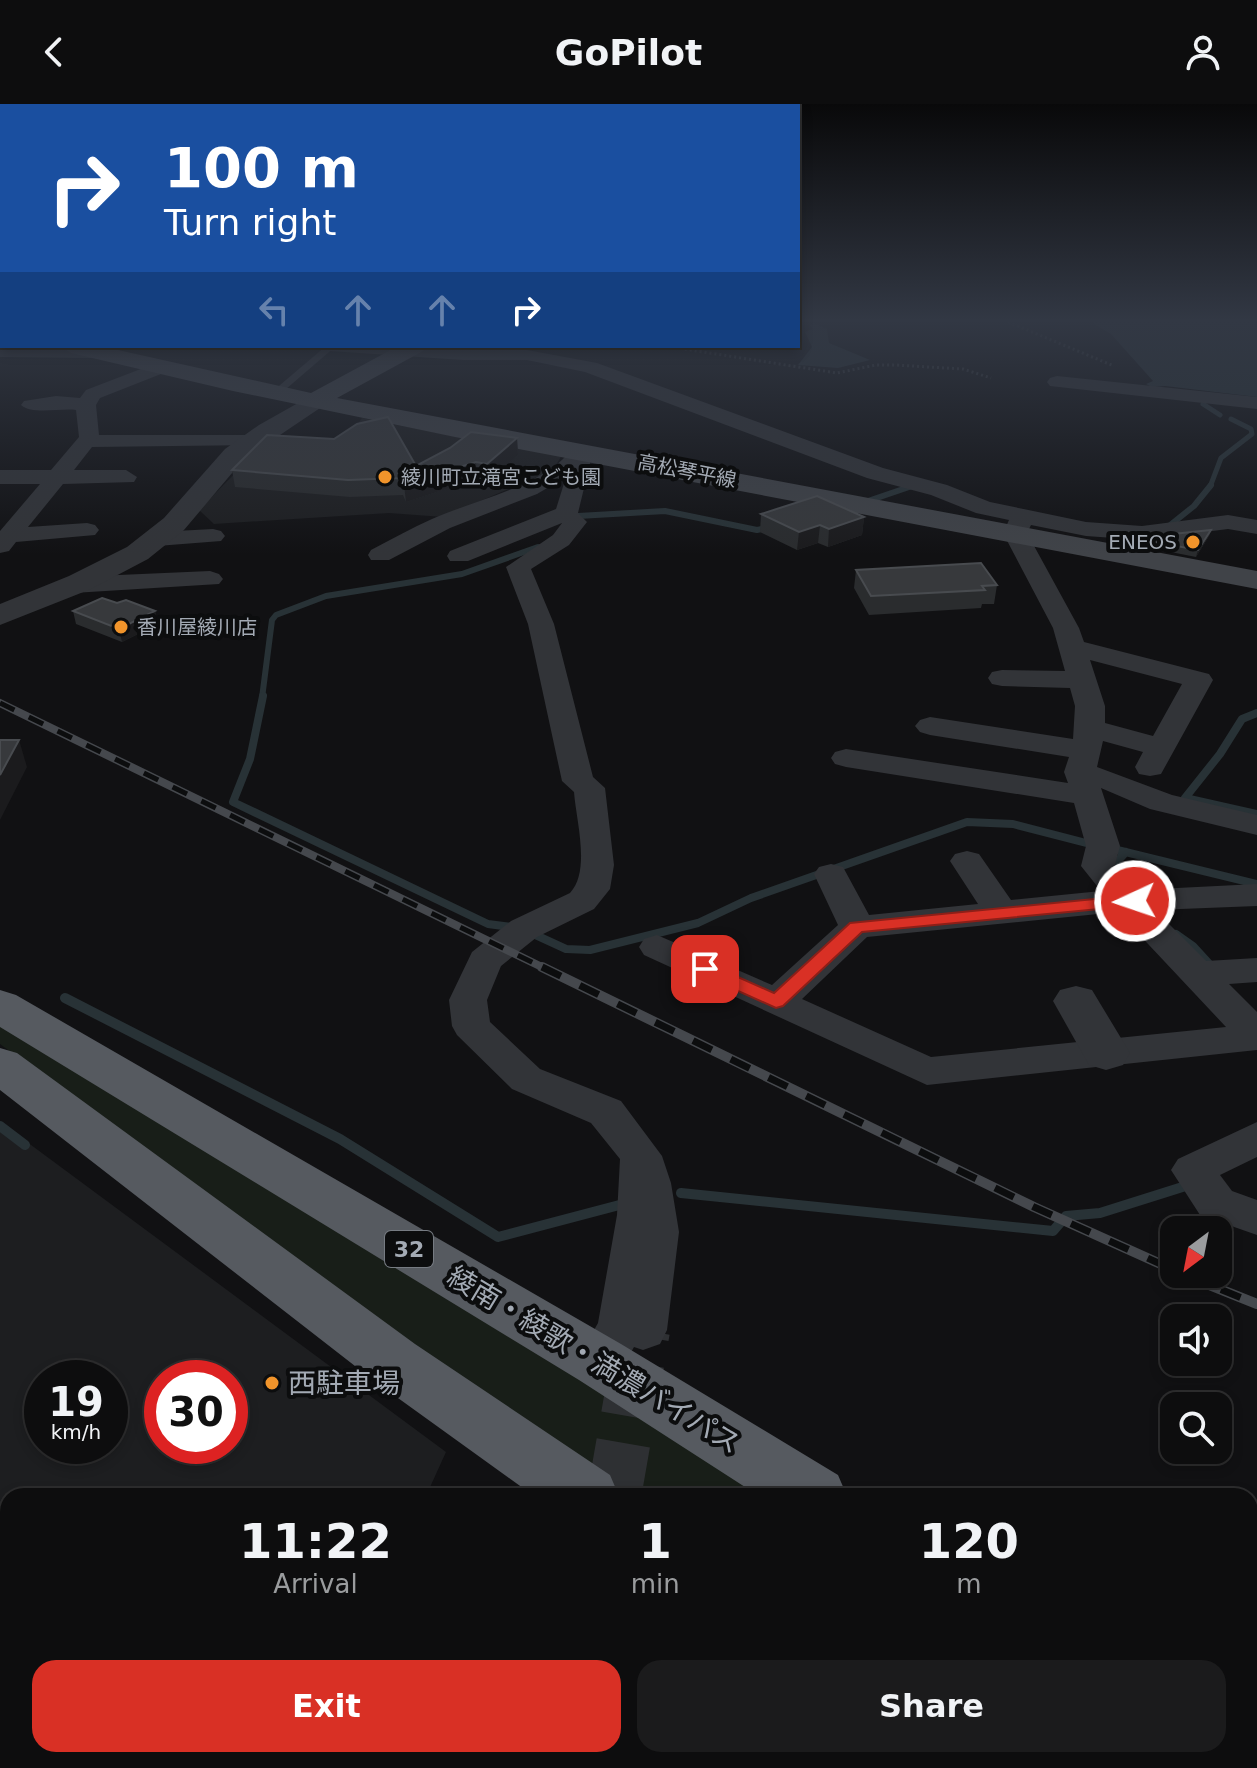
<!DOCTYPE html>
<html lang="en">
<head>
<meta charset="utf-8">
<style>
	:root { --surface:#0d0d0e; --page:#1b1b1c; --text:#f1f3f6; --muted:#9a9c9e; --line:#2d2d2e; --accent:#d93025 }
	body { margin:0; font-family:"DejaVu Sans","Noto Sans JP",sans-serif; background:var(--page); color:var(--text); height:100vh; display:flex; flex-direction:column; font-size:30px; white-space:nowrap }
	* { box-sizing:border-box; margin:0 }
	p { font-size:26px; color:var(--muted) }
	.icon { flex:none; width:44px; height:44px; fill:none; stroke:currentColor; stroke-width:2; stroke-linecap:round; stroke-linejoin:round }
	.map { position:relative; flex:1; overflow:hidden }
	.side { position:absolute; left:0px; top:1384px; width:1258px; height:280px; display:flex; flex-direction:column; background:var(--surface); border-radius:24px 24px 0 0; box-shadow:0 4px 12px #0003,0 0 0 2px var(--line) }
	.side>* { flex:none }
	.top-card { position:absolute; left:0px; top:0px; width:800px; height:244px; box-shadow:0 4px 12px #0003,0 0 0 2px var(--line); background:#1a4fa0; color:#fff; overflow:hidden }
	.needle { width:52px; rotate:212deg }
	.tools { position:absolute; left:1160px; top:1112px; display:grid; gap:16px }
	.tools a { display:grid; place-items:center; width:72px; height:72px; border-radius:16px; background:var(--surface); box-shadow:0 4px 12px #0003,0 0 0 2px var(--line); font-size:40px }
	.speed { position:absolute; left:24px; top:1256px; display:flex; gap:16px; font-size:40px; font-weight:700; text-align:center }
	.speed>* { display:grid; place-content:center; width:104px; height:104px; border-radius:50%; background:var(--surface); box-shadow:0 4px 12px #0003,0 0 0 2px var(--line); line-height:1 }
	.speed small { font-size:20px; font-weight:400 }
	.speed .limit { border:12px solid #d22; background:#fff; color:#111 }
	.pin { position:absolute; display:grid; place-items:center; width:68px; height:68px; color:#fff; margin:-34px; border-radius:16px; box-shadow:0 4px 12px #0006 }
	.me { position:absolute; width:88px; margin:-44px; rotate:267deg; stroke-linejoin:round; filter:drop-shadow(0 0 6px #0008) }
	.turn { display:flex; align-items:center; gap:28px; height:168px; padding:0 32px; font-size:36px }
	.turn .icon { width:104px; height:104px; stroke-width:2.5 }
	.turn b { display:block; font-size:56px; line-height:68px }
	.lanes { display:flex; align-items:center; height:76px; padding:0 32px; background:#0003; justify-content:center; gap:40px; direction:ltr }
	.lanes .off { opacity:.35 }
	.eta { display:flex; justify-content:space-evenly; align-items:center; height:136px; text-align:center }
	.eta b { font-size:48px; font-weight:600; line-height:56px }
	.action { display:flex; gap:16px; margin-top:auto; padding:16px 32px }
	.action a { flex:1; height:92px; border-radius:24px; background:var(--accent); color:#fff; font-size:32px; font-weight:600; line-height:92px; text-align:center }
	.action a+a { background:var(--page); color:var(--text) }
	header { display:flex; justify-content:space-between; align-items:center; height:104px; padding:0 32px; background:var(--surface); font-size:36px; font-weight:600 }
	.map>svg:first-child { display:block }
	.built { fill:#1d1e20; fill-rule:evenodd }
	.green { fill:#181e18 }
	.water { fill:#283236 }
	.lines { fill:none; stroke-linecap:round; stroke-linejoin:round }
	.stream-far3 { stroke:#283236; stroke-width:5 }
	.stream-far2 { stroke:#283236; stroke-width:6 }
	.stream-far1 { stroke:#283236; stroke-width:8 }
	.stream { stroke:#283236; stroke-width:10 }
	.minor-tunnel { stroke:#2e3033; stroke-width:54; stroke-dasharray:54 27; stroke-linecap:butt }
	.path { stroke:#383b3f; stroke-width:3; stroke-dasharray:2 3; stroke-linecap:butt }
	.service { fill:#323438; fill-rule:evenodd }
	.minor { fill:#323438; fill-rule:evenodd }
	.tertiary { fill:#323438; fill-rule:evenodd }
	.secondary { fill:#404348; fill-rule:evenodd }
	.trunk { fill:#565a60; fill-rule:evenodd }
	.rail-far1-casing { stroke:#45484d; stroke-width:8 }
	.rail-casing { stroke:#45484d; stroke-width:10 }
	.rail-far1 { stroke:#0c0d0e; stroke-width:5; stroke-dasharray:16; stroke-linecap:butt }
	.rail { stroke:#0c0d0e; stroke-width:7; stroke-dasharray:21; stroke-linecap:butt }
	.wall { fill:#2a2c2e }
	.shaded-wall { fill:#1b1b1d }
	.building { fill:#37393c; stroke:#484b4f; stroke-width:2 }
	.route { fill:#d93025; stroke:#8d1f18; stroke-width:2 }
	.poi-dot { fill:#f1942b; stroke:#0c0d0e; stroke-width:3 }
	.labels { text-anchor:middle; dominant-baseline:central; stroke-width:8; stroke-linejoin:round; paint-order:stroke }
	.far-street-label { font-size:20px; fill:#a3aab4; stroke:#0c0d0e }
	.far-poi-label { font-size:20px; fill:#a3aab4; stroke:#0c0d0e; text-anchor:start }
	.shield { fill:#0c0d0e; stroke:#767b82; stroke-width:2 }
	.shield-label { font-size:22px; font-weight:bold; fill:#a3aab4 }
	.near-street-label { font-size:28px; fill:#a3aab4; stroke:#0c0d0e }
	.near-poi-label { font-size:28px; fill:#a3aab4; stroke:#0c0d0e; text-anchor:start }
</style>
</head>
<body>
<header><svg class="icon" aria-label="back" viewBox="0 0 24 24"><path d="M15 5l-7 7 7 7"/></svg>GoPilot<svg class="icon" aria-label="person" viewBox="0 0 24 24"><circle cx="12" cy="8" r="4"/><path d="M4 21q1-7 8-7t8 7"/></svg></header>
<div class="map">
<svg width="1257" height="1664" viewBox="0 0 1257 1664">
	<rect width="100%" height="100%" fill="#111113"/>
	<path class="built" d="M362,314l96,19 104,18 -9,15 -110,47 -54,-4 -175,11 -15,-14 45,-46 101,-22z
		M0,1018l446,330 -20,44h-418v113l-8,6zM42,1274h68v68h-68zM162,1274h68v68h-68z"/>
	<path class="green" d="M0,917l779,475h-147l-369,-256 -263,-196z
		M1016,1656h177l12,8h-177z"/>
	<path class="water" d="M1091,218h166v75l-92,-11 -13,1 -6,-3 7,-3 -42,-47z
		M814,219l13,6 2,14 41,17 -32,8 -40,-3 14,-18 -7,-15 7,-3 -2,-4z"/>
	<g class="lines">
		<path class="stream-far3" d="M1203,300l17,11
			M1210,383l11,-29 31,-24 -1,-5 -20,-10"/>
		<path class="stream-far2" d="M868,397l44,-15
			M578,412l87,-5 92,19 14,-3
			M1169,422l25,-20 17,-21
			M262,594l10,-78 4,-5 50,-19 136,-22 76,-27"/>
		<path class="stream-far1" d="M263,592l-13,63 -17,43 255,122 23,3
			M1257,609l-15,6 -22,35 -35,44 72,16
			M1109,744l148,36
			M1120,771l-6,-10 12,-13
			M529,828l37,17 24,1 108,-27 53,-25 216,-76 46,2 81,21
			M1176,830l17,12 21,23"/>
		<path class="stream" d="M1212,863l3,3
			M65,894l275,141 158,98 129,-34
			M0,1022l25,19
			M681,1089l372,38 13,-15 34,-3 92,-29"/>
		<path class="minor-tunnel" d="M614,1392l29,-166"/>
		<path class="path" d="M1008,218l106,44
			M665,242l172,27 39,-8h19l68,4 28,9"/>
		<path class="service" d="M326,242h10l-57,49h-6v-4z"/>
		<path class="minor" d="M321,242l206,4 70,13 286,105 64,17 43,17 96,20 56,4 86,-11 29,5v14l-29,-5 -86,11 -56,-4 -55,-11 -4,8 52,95 5,14 125,32 4,6 -52,94 -11,2 -11,-2 -4,-7 8,-15 -40,-11 -6,26 75,28 85,20v20l-107,-26 -49,-21 19,58 -5,19 22,25 120,-6v22l-102,4 51,51 51,-3v24l-28,2 28,28v38l-330,35 -283,-130 -5,-8 5,-8 13,-4 115,50 66,-60 -24,-51 5,-7 12,-3 12,3 26,48 109,-11 -28,-43 5,-7 12,-3 12,3 32,46 90,-9 -20,-25 5,-20 -12,-43 -228,-36 -11,-3 -4,-6 4,-6 11,-3 222,34 -4,-11 5,-15 -139,-22 -10,-3 -5,-6 5,-6 10,-3 143,22 2,-33 -5,-18 -68,-2 -10,-2 -4,-6 4,-6 10,-2 63,1 -12,-43 -50,-95 6,-13 -33,-7 -45,-18 -64,-17 -282,-106 -58,-12h-64l-133,-9zM1090,556l92,24 -29,52 -48,-13v-17zM1118,808l108,115 -295,30 -129,-58 65,-62z
			M0,243l97,1 9,5 -9,5 -97,-1z
			M159,258l9,6 -2,4 -66,26 -4,7 3,30h155l7,2 3,4 -3,4 -169,2 -18,23h52l11,7 -3,5 -71,2 -35,43 59,-4 8,2 4,5 -4,5 -79,7 -7,9 -9,2v-22l40,-47h-40v-14h51l28,-33 -3,-27c-16,-2 -44,5 -55,-5l3,-4 32,-5 24,2 6,-8z
			M1057,272l200,21v12l-207,-23 -3,-4 3,-4z
			M582,341l11,6 -15,62 9,9 -18,23 -38,24 23,55 39,153 12,11 9,77 -4,24 -16,20 -57,28 -36,29 -14,34 3,22 50,47 81,32 41,55 9,27 8,49 -12,98 -7,14 -17,6 -9,-3 -17,30 -17,6 -17,-6 -7,-15 22,-39 19,-108 3,-56 -29,-36 -79,-34 -55,-54 -5,-9 -3,-26 23,-48 39,-31 59,-28c21,-22 6,-73 4,-101l-12,-11 -34,-157 -22,-57 47,-32 9,-12 -94,38h-18l-3,-5 3,-5 106,-42 10,-32 -29,17 -87,34 -61,32h-18l-3,-5 3,-5c21,-11 41,-22 61,-31 42,-19 117,-34 142,-73z
			M213,425l8,2 4,5 -4,5 -64,5 -8,-2 -4,-5 4,-5 8,-2z
			M210,467l9,3 4,5 -4,5 -146,9 -9,-3 -4,-5 4,-5 9,-3z
			M1257,1018v35l-37,18 12,16 25,9v35l-57,-20 -29,-45 7,-11z
			M569,1656h62l-2,8h-62z"/>
		<path class="tertiary" d="M314,290l9,2 3,5 -3,5 -80,54 -59,70 -36,29 -57,30 -91,36v-21l69,-28 58,-29 37,-29 61,-69 34,-24z
			M1076,882l16,4 38,63 -7,12 -17,5 -17,-5 -36,-64 7,-11z"/>
		<path class="secondary" d="M0,219h2v12h-2z
			M60,242h40l211,47 87,-47h28l-3,5 -86,47 920,173v18l-802,-152 -222,-46 -162,-38z"/>
		<path class="trunk" d="M0,886l16,5 605,349 217,131 9,21h-88l-180,-116 -579,-353z
			M0,944l17,5 398,291 195,131 9,21h-85l-161,-116 -373,-290z
			M1250,1627l7,2v35h-60l-3,-8h56z
			M929,1656h83l3,8h-83z"/>
		<defs>
			<path id="rail-far1" d="M0,599l546,266"/>
			<path id="rail" d="M542,863l492,240 140,63
				M1182,1170l75,30"/>
		</defs>
		<use href="#rail-far1" class="rail-far1-casing"/>
		<use href="#rail" class="rail-casing"/>
		<use href="#rail-far1" class="rail-far1"/>
		<use href="#rail" class="rail"/>
	</g>
	<path class="wall" d="M517,334l1,17 -30,26 -11,-2 -71,23 -3,-7 -53,2 -115,-10 -3,-17 184,-4 34,-18z
		M761,410l103,3 -2,18 -34,12 -10,-4 -21,7 -37,-18z
		M1211,426l-2,6 -13,21 -71,-14 2,-6h17z
		M856,466l141,15 -3,19h-12l-1,4 -112,7 -15,-27z
		M117,499l38,8 3,13 -36,18 -46,-18 -3,-13z"/>
	<path class="shaded-wall" d="M517,334l1,17 -30,26 -1,-17z
		M476,358l1,17 -71,23 -2,-18z
		M864,413l-2,18 -34,12 1,-18z
		M820,421l-2,18 -21,7 2,-18z
		M1211,426l-2,6 -13,21 2,-7z
		M155,507l3,13 -36,18 -3,-13z
		M19,636l8,27 -27,53v-45z"/>
	<path class="building" d="M388,313l28,49 34,-18 21,-16 46,6 -30,26 -11,-2 -72,22 -3,-6 -53,2 -116,-10 35,-35 67,4 23,-15z
		M817,392l47,21 -35,12 -9,-4 -21,7 -38,-18z
		M1211,426l-13,20 -71,-13h17z
		M981,459l16,22 -15,1 3,4 -114,6 -15,-26z
		M102,494l15,5 9,-3 29,11 -36,18 -46,-18z
		M0,636h19l-19,35z"/>
	<linearGradient id="sky" x2="0" y2="1"><stop stop-color="#09090a"/><stop offset="0.48" stop-color="#323844"/><stop offset="1" stop-color="#323844" stop-opacity="0"/></linearGradient>
	<rect width="1257" height="451" fill="url(#sky)"/>
	<path class="route" d="M1135,791l6,2 3,4 -3,4 -279,27 -79,74 -7,2 -78,-35 -3,-4 10,-6 6,2 63,28 76,-70z"/>
	<g class="poi-dot">
		<circle cx="385" cy="373" r="8"/>
		<circle cx="1193" cy="438" r="8"/>
		<circle cx="121" cy="523" r="8"/>
		<circle cx="272" cy="1279" r="8"/>
	</g>
	<g class="labels">
		<g class="far-street-label">
			<text transform="translate(687 367) rotate(11)">高松琴平線</text>
		</g>
		<g class="far-poi-label">
			<text x="401" y="373">綾川町立滝宮こども園</text>
			<text x="1177" y="438" text-anchor="end">ENEOS</text>
			<text x="137" y="523">香川屋綾川店</text>
		</g>
		<rect class="shield" x="385" y="1127" width="48" height="36" rx="6"/>
		<g class="shield-label">
			<text x="409" y="1145">32</text>
		</g>
		<g class="near-street-label">
			<text transform="translate(594 1256) rotate(31)">綾南・綾歌・満濃バイパス</text>
		</g>
		<g class="near-poi-label">
			<text x="288" y="1279">西駐車場</text>
		</g>
	</g>
</svg>
<div class="tools">
<a><svg class="needle" viewBox="-14 -14 28 28"><path d="M0-13l5 13h-10z" fill="#e53935"/><path d="M0 13l5-13h-10z" fill="#9a9c9e"/></svg></a>
<a><svg class="icon" aria-label="sound" viewBox="0 0 24 24"><path d="M4 9h4l5-4v14l-5-4H4zM17 9q2 3 0 6"/></svg></a>
<a><svg class="icon" aria-label="search" viewBox="0 0 24 24"><circle cx="10" cy="10" r="6"/><path d="M15 15l6 6"/></svg></a>
</div>
<div class="speed"><div>19<small>km/h</small></div><div class="limit">30</div></div>
<div class="pin" style="left:705px;top:865px;background:#d93025"><svg class="icon" aria-label="arrive" viewBox="0 0 24 24"><path d="M6 21V4h12l-3 4 3 4H6"/></svg></div>
<svg class="me" style="left:1135px;top:797px" viewBox="-20 -20 40 40"><circle r="17" fill="#d93025" stroke="#fff" stroke-width="3"/><path d="M0-11L8 9 0 5-8 9z" fill="#fff"/></svg>
<div class="top-card">
<div class="turn"><svg class="icon" aria-label="right" viewBox="0 0 24 24"><path d="M7 20v-9h11M14 6l5 5-5 5"/></svg><div><b>100 m</b>Turn right</div></div>
<div class="lanes"><svg class="icon off" aria-label="left" viewBox="0 0 24 24"><path d="M17 20v-9H6M10 6l-5 5 5 5"/></svg><svg class="icon off" aria-label="ahead" viewBox="0 0 24 24"><path d="M12 20V5M6 11l6-6 6 6"/></svg><svg class="icon off" aria-label="ahead" viewBox="0 0 24 24"><path d="M12 20V5M6 11l6-6 6 6"/></svg><svg class="icon" aria-label="right" viewBox="0 0 24 24"><path d="M7 20v-9h11M14 6l5 5-5 5"/></svg></div>
</div>
<section class="side">
<div class="eta">
<div><b>11:22</b><p>Arrival</p></div>
<div><b>1</b><p>min</p></div>
<div><b>120</b><p>m</p></div>
</div>
<div class="action"><a>Exit</a><a>Share</a></div>
</section>
</div>
</body>
</html>
